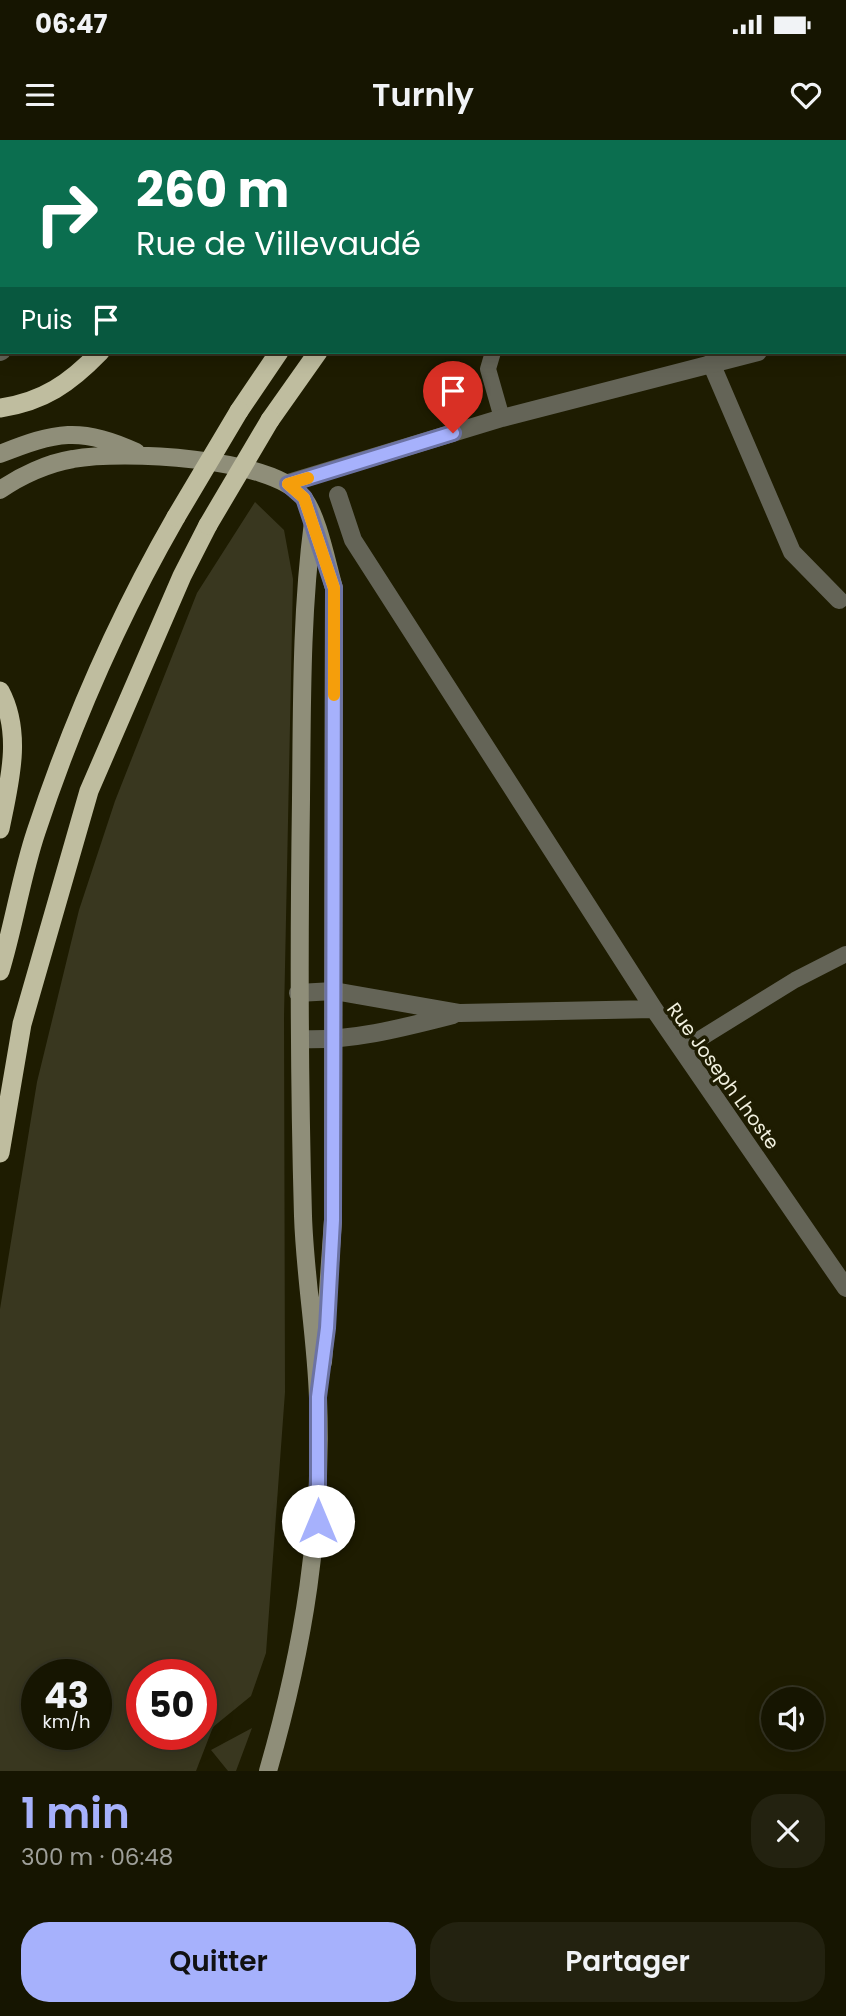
<!DOCTYPE html>
<html lang="fr">
<head>
<meta charset="utf-8">
<style>
	:root { --surface:#161501; --page:#232210; --text:#f1f3f6; --muted:#9e9f99; --line:#353423; --accent:#a6b1fc }
	body { margin:0; font-family:Poppins,sans-serif; background:var(--page); color:var(--text); height:100vh; display:flex; flex-direction:column; font-size:26px; white-space:nowrap }
	* { box-sizing:border-box; margin:0 }
	p { font-size:23px; color:var(--muted) }
	.icon { flex:none; width:38px; height:38px; fill:none; stroke:currentColor; stroke-width:2; stroke-linecap:round; stroke-linejoin:round }
	.map { position:relative; height:1631px; overflow:hidden }
	.panel { display:flex; flex-direction:column; background:var(--surface); flex:1 }
	.panel>* { flex:none }
	.hud { position:absolute; left:0px; top:0px; width:847px; height:214px; box-shadow:0 4px 18px #0003,0 0 0 2px var(--line); background:#0b6e4f; color:#fff; overflow:hidden }
	.fabs { position:absolute; left:761px; top:1547px; display:grid; gap:14px }
	.fabs a { display:grid; place-items:center; width:63px; height:63px; border-radius:50%; background:var(--surface); box-shadow:0 4px 18px #0003,0 0 0 2px var(--line); font-size:35px }
	.speed { position:absolute; left:21px; top:1519px; display:flex; gap:14px; font-size:35px; font-weight:700; text-align:center }
	.speed>* { display:grid; place-content:center; width:91px; height:91px; border-radius:50%; background:var(--surface); box-shadow:0 4px 18px #0003,0 0 0 2px var(--line); line-height:1 }
	.speed small { font-size:18px; font-weight:400 }
	.speed .limit { border:10px solid #d22; background:#fff; color:#111 }
	.pin { position:absolute; display:grid; place-items:center; width:60px; height:60px; color:#fff; margin:-72px -30px; border-radius:50% 50% 50% 0; rotate:-45deg; box-shadow:0 0 7px #0007 }
	.pin .icon { rotate:45deg }
	.me { position:absolute; width:77px; margin:-38px; rotate:0deg; stroke-linejoin:round; filter:drop-shadow(0 0 5px #0008) }
	.turn { display:flex; align-items:center; gap:24px; height:147px; padding:0 21px; font-size:32px }
	.turn .icon { width:91px; height:91px; stroke-width:2.5 }
	.turn b { display:block; font-size:49px; line-height:60px }
	.then { display:flex; align-items:center; height:66px; padding:0 21px; background:#0003; gap:14px; font-size:26px }
	.round { display:grid; place-items:center; flex:none; width:74px; height:74px; border-radius:28px; background:var(--page) }
	.summary { display:flex; align-items:center; justify-content:space-between; height:119px; padding:0 21px }
	h1 { font-size:42px; font-weight:600; line-height:52px; color:var(--accent) }
	.cta { display:flex; gap:14px; margin-top:auto; padding:14px 21px }
	.cta a { flex:1; height:80px; border-radius:28px; background:var(--accent); color:#111; font-size:28px; font-weight:600; line-height:80px; text-align:center }
	.cta a+a { background:var(--page); color:var(--text) }
	.status { display:flex; justify-content:space-between; align-items:center; height:49px; padding:0 35px; background:var(--surface); direction:ltr }
	.status svg { height:19px; fill:currentColor }
	header { display:flex; justify-content:space-between; align-items:center; height:91px; padding:0 21px; background:var(--surface); font-size:32px; font-weight:600 }
	.map>svg:first-child { display:block }
	.green { fill:#39371f; fill-rule:evenodd }
	.lines { fill:none; stroke-linecap:round; stroke-linejoin:round }
	.service { stroke:#646457; stroke-width:16 }
	.minor { stroke:#646457; stroke-width:18 }
	.tertiary { stroke:#646457; stroke-width:18 }
	.secondary { stroke:#8f8e79; stroke-width:18 }
	.trunk { stroke:#bfbd9f; stroke-width:19 }
	.trunk-bridge { stroke:#bfbd9f; stroke-width:19 }
	.route-casing { stroke:#6c73a4; stroke-width:18 }
	.route { stroke:#a6b1fc; stroke-width:12 }
	.slow { stroke:#f59e0b; stroke-width:12 }
	.labels { text-anchor:middle; dominant-baseline:central; stroke-width:7; stroke-linejoin:round; paint-order:stroke }
	.street-label { font-size:19px; fill:#f1f0df; stroke:#1e1c01 }
</style>
</head>
<body>
<div class="status"><b>06:47</b><svg viewBox="0 0 49 12"><path d="M0 12V9h3v3zM5 12V6h3v6zM10 12V3h3v9zM15 12V0h3v12zM26 1h20v11H26zM47 4h2v5h-2z"/></svg></div>
<header><svg class="icon" aria-label="menu" viewBox="0 0 24 24"><path d="M4 6h16M4 12h16M4 18h16"/></svg>Turnly<svg class="icon" aria-label="heart" viewBox="0 0 24 24"><path d="M12 20l-8-8c-3-5 5-10 8-4 3-6 11-1 8 4z"/></svg></header>
<div class="map">
<svg width="846" height="1631" viewBox="0 0 846 1631">
	<rect width="100%" height="100%" fill="#1e1c01"/>
	<path class="green" d="M255,362l29,28 9,49 -9,437 1,376 -19,261 -15,43 -38,31 -17,44h-196v-462l37,-227 42,-172 36,-109 82,-208zM37,1535h59v59h-59zM142,1535h59v59h-59z
		M252,1588l-16,43h-8l-17,-21z"/>
	<g class="lines">
		<path class="service" d="M40,2l2,-2
			M638,2l2,-2
			M0,37l2,-2
			M493,212l-5,17 14,49
			M682,910l113,-70 51,-26"/>
		<path class="minor" d="M261,2l2,-2
			M0,212l2,-1
			M711,223l81,189 47,48
			M338,355l15,45 301,469
			M298,853l36,-2 126,22 194,-4 192,279
			M301,899c52,2 101,-11 152,-24"/>
		<path class="tertiary" d="M845,191l1,-1
			M288,343l214,-65 256,-66"/>
		<path class="secondary" d="M0,314c55,-22 81,-28 136,-2
			M0,350c20,-14 48,-27 73,-31 49,-9 198,-2 230,38 15,19 24,67 31,91l-1,632 -10,142
			M268,1631c36,-125 55,-242 50,-373 -2,-61 -13,-121 -15,-182 -4,-139 -4,-278 -2,-417 1,-93 0,-185 12,-277"/>
		<path class="trunk" d="M331,2l2,-2
			M439,2l1,-2
			M486,2l1,-2
			M0,268c43,-6 70,-25 100,-56
			M239,271l40,-59
			M270,280l48,-68
			M0,551c23,43 9,93 0,138
			M0,831c14,-46 21,-94 36,-139 36,-109 83,-216 140,-315
			M0,1013l22,-129 67,-233 93,-215 26,-51"/>
		<path class="trunk-bridge" d="M176,377l63,-106
			M208,385l62,-105"/>
	</g>
	<g class="lines">
		<defs>
			<path id="route" d="M318,1381v-124l9,-69 6,-108 1,-632 -30,-90 -16,-14 165,-51"/>
		</defs>
		<use href="#route" class="route-casing"/>
		<use href="#route" class="route"/>
		<path class="slow" d="M308,338l-20,6 16,14 30,90v107"/>
	</g>
	<g class="labels">
		<g class="street-label">
			<text transform="translate(723 936) rotate(54)">Rue Joseph Lhoste</text>
		</g>
	</g>
</svg>
<div class="fabs">
<a><svg class="icon" aria-label="sound" viewBox="0 0 24 24"><path d="M4 9h4l5-4v14l-5-4H4zM17 9q2 3 0 6"/></svg></a>
</div>
<div class="speed"><div>43<small>km/h</small></div><div class="limit">50</div></div>
<div class="pin" style="left:453px;top:293px;background:#d93025"><svg class="icon" aria-label="arrive" viewBox="0 0 24 24"><path d="M6 21V4h12l-3 4 3 4H6"/></svg></div>
<svg class="me" style="left:318px;top:1381px" viewBox="-20 -20 40 40"><circle r="19" fill="#fff"/><path d="M0-13L10 11 0 6-10 11z" fill="#a6b1fc"/></svg>
<div class="hud">
<div class="turn"><svg class="icon" aria-label="right" viewBox="0 0 24 24"><path d="M7 20v-9h11M14 6l5 5-5 5"/></svg><div><b>260 m</b>Rue de Villevaudé</div></div>
<div class="then">Puis<svg class="icon" aria-label="arrive" viewBox="0 0 24 24"><path d="M6 21V4h12l-3 4 3 4H6"/></svg></div>
</div>
</div>
<section class="panel">
<div class="summary"><div><h1>1 min</h1><p>300 m · 06:48</p></div><a class="round"><svg class="icon" aria-label="close" viewBox="0 0 24 24"><path d="M6 6l12 12M18 6L6 18"/></svg></a></div>
<div class="cta"><a>Quitter</a><a>Partager</a></div>
</section>
</body>
</html>
